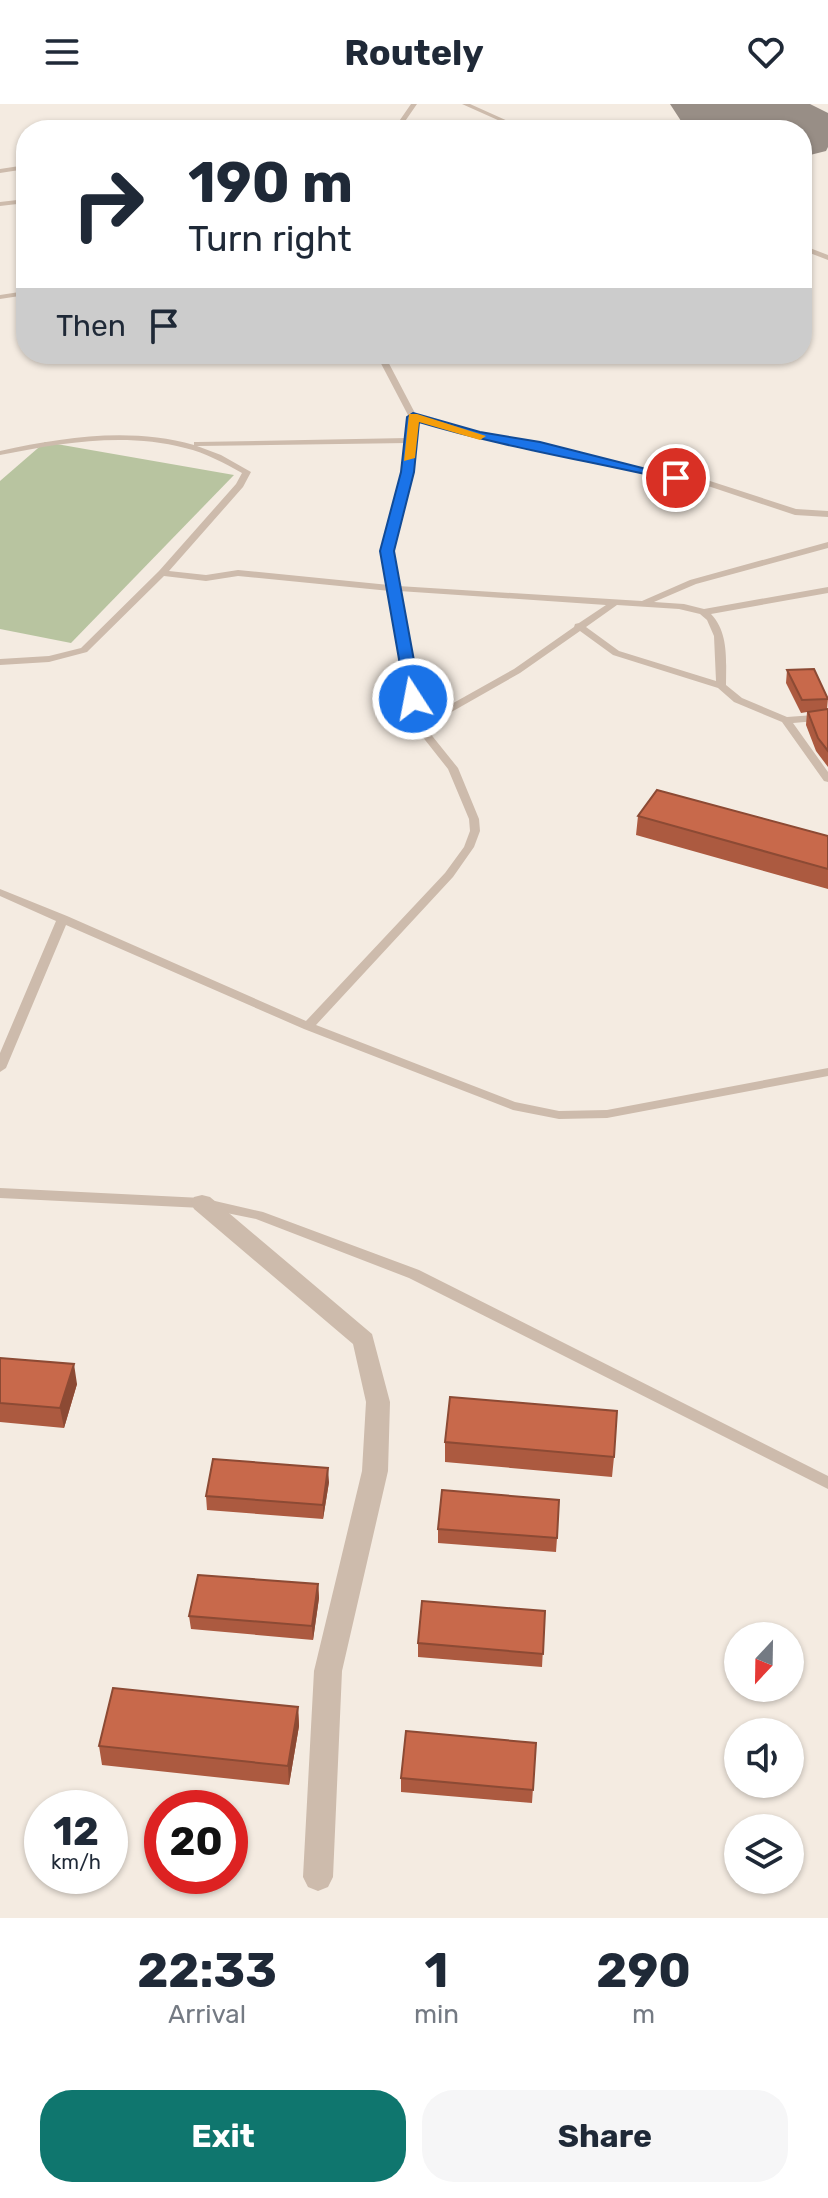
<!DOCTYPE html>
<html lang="en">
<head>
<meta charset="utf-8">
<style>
	:root { --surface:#fff; --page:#f6f6f7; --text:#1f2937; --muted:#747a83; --accent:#0f766e }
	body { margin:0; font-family:Rubik,sans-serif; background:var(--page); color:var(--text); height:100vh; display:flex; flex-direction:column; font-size:30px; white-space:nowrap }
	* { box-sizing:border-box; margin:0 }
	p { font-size:26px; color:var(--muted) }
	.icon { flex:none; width:44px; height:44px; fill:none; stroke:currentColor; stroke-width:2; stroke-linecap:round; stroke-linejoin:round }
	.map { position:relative; height:1814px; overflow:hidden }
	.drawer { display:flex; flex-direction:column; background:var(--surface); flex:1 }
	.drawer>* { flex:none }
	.top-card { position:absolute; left:16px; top:16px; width:796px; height:244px; border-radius:32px; box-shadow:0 2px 6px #0004; background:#fff; color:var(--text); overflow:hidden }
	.needle { width:52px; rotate:202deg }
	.controls { position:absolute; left:724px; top:1518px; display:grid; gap:16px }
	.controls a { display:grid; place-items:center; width:80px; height:80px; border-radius:50%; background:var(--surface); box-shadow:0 2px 6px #0004; font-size:40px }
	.speed { position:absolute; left:24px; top:1686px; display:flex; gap:16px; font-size:40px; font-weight:700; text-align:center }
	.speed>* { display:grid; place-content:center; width:104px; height:104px; border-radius:50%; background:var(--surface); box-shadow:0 2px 6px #0004; line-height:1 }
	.speed small { font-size:20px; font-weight:400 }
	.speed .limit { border:12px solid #d22; background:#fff; color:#111 }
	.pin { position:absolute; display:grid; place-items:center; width:68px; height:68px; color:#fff; margin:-34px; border:4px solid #fff; border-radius:50%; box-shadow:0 2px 8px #0007 }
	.me { position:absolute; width:88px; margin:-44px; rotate:349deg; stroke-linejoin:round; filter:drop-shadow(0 0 6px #0008) }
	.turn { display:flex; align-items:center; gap:28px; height:168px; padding:0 40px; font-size:36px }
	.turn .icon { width:104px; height:104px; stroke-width:2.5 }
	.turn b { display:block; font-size:56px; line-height:68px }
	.then { display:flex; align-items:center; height:76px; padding:0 40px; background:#0003; gap:16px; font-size:30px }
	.eta { display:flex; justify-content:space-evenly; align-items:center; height:136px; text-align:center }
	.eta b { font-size:48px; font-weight:700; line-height:56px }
	.button { display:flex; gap:16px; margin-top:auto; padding:16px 40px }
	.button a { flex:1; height:92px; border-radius:32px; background:var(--accent); color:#fff; font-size:32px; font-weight:700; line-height:92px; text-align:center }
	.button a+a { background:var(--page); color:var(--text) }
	header { display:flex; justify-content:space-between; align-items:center; height:104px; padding:0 40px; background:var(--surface); font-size:36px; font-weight:700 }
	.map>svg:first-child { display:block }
	.green { fill:#b8c4a0 }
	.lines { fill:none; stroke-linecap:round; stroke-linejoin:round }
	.runway { fill:#988e86; fill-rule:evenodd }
	.lane { fill:#cdbbac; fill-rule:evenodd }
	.street { fill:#cdbbac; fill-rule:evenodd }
	.wall { fill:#ac5a40 }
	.shaded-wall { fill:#8c4a34 }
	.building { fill:#c8694b; stroke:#8c4a34; stroke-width:2 }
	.route { fill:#1a73e8; stroke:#114b97; stroke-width:2 }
	.slow { fill:#f59e0b }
</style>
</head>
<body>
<header><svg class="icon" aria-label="menu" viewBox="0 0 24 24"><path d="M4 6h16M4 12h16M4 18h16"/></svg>Routely<svg class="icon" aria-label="heart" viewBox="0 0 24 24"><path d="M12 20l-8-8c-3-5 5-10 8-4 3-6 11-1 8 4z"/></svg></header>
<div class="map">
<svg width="828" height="1814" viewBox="0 0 828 1814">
	<rect width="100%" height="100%" fill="#f4ebe1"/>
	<path class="green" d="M45,338l189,33 -163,168 -71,-14v-148z"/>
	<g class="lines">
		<path class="runway" d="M670,0h140l18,9v34l-2,4 -24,6v-27h-102l-17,-6z"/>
		<path class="lane" d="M411,0h6l-18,26h-6z
			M462,0h8l58,26h-8z
			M26,61v4l-26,4v-4z
			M26,95v4l-26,3v-4z
			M802,141l26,10v5l-26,-10z
			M26,187v4l-26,4v-4z
			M376,250h8l32,61 63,19 61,10 111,26 59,11 86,28 32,2v6l-33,-2 -87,-29 -57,-10 -111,-28 -62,-10 -61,-17 -5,51 -21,79 7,35 244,15 48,-21 138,-38v6l-132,36 -42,18 30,2 20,5 124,-22v6l-117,21c18,19 15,46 15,71l16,13 45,19 41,-3v6l-35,3 35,49v10l-4,-1 -42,-59 -48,-20 -16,-14 -105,-33 -33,-24 -60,42 -95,54 33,41 21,51 1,12 -6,16 -21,30 -137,148 199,77 44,9 48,-1 221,-42v8l-221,42 -48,1 -46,-9 -209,-81 -238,-104 -60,143 -6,4v-19l56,-132 -56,-25v-7l67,27 239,105 139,-148 19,-26 6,-16 -1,-12 -21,-50 -34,-43 -24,-135 -152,-15 -32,5 -42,-5 -77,76 -38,10 -49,3v-6l49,-3 32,-8 78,-77 77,-87 6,-11c-18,-10 -36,-20 -57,-25 -61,-16 -124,-5 -185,7v-4c64,-14 130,-24 194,-6v-3h3l210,-4 2,-21zM407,339l-3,29 -21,79 6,34 -151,-15 -32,5 -37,-4 74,-84 8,-15 -30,-17 -24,-9zM399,487l207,14 -27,18 -4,1 -1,3 -60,42 -91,51zM617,501l62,4 21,5 7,6 7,16 2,45 -97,-30 -33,-24z
			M0,1084l202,10 61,14 156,58 409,206v13l-419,-211 -153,-59 -54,-11 -202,-10z"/>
		<path class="street" d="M202,1091l8,2 162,137 18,68 -2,69 -46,200 -9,206 -5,10 -10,4 -10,-4 -5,-10 11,-206 48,-200 4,-69 -13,-58 -159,-135 -3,-6 3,-6z"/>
	</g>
	<path class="wall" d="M787,566l41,28 -1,11h1v58l-12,-16 -10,-26 1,-13 -6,1 -15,-30z
		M638,712l190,20v53l-192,-54z
		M0,1254l77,26 -13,44 -64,-6z
		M445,1338l169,15 -2,20 -167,-15z
		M329,1378l-6,37 -116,-9 -1,-14z
		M438,1425l119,9 -1,14 -118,-9z
		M318,1480l1,14 -6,42 -122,-11 -2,-13z
		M545,1507l-3,56 -124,-10v-14z
		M298,1603l1,19 -10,59 -187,-20 -3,-19z
		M536,1639l-4,60 -131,-11v-14z"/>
	<path class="shaded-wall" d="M74,1260l3,20 -13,44 -4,-20z
		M328,1364l1,14 -6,37v-14z
		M318,1480l1,14 -6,42 -1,-14z
		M298,1603l1,19 -10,59 -1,-19z"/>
	<path class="building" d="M814,565l14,30 -26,1 -15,-30z
		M828,605v42l-10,-13 -10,-26z
		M657,686l171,46v33l-190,-53z
		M0,1254l74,6 -14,44 -60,-5z
		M450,1293l167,14 -3,46 -169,-15z
		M213,1355l115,9 -5,37 -117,-9z
		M442,1386l117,10 -2,38 -119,-9z
		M198,1471l120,9 -6,42 -123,-10z
		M422,1497l123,10 -2,43 -125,-11z
		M113,1584l185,19 -10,59 -189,-20z
		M406,1627l130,12 -3,47 -132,-12z"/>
	<path class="route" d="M413,309l67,19 60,10 142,36 -6,3c-86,-20 -173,-34 -257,-59l-5,50 -20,79 27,148 -8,4 -7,-4 -26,-148 21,-79 6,-55z"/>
	<path class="slow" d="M409,310h8l69,22 -6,4 -61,-18 -4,36 -11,3z"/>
</svg>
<div class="controls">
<a><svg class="needle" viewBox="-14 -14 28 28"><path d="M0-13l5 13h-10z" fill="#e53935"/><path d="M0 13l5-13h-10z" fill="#747a83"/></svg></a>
<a><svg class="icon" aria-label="sound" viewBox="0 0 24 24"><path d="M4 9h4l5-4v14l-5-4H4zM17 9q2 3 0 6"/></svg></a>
<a><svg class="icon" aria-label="layers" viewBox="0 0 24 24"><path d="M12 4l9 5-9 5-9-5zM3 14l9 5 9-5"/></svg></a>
</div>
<div class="speed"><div>12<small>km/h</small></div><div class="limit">20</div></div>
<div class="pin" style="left:676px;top:374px;background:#d93025"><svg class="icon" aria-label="arrive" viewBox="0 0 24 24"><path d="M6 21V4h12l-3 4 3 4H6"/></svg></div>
<svg class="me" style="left:413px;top:595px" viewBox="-20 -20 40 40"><circle r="17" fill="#1a73e8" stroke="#fff" stroke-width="3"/><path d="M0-11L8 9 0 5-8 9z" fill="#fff"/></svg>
<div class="top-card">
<div class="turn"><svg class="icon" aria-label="right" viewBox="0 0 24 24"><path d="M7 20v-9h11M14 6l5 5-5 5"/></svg><div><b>190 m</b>Turn right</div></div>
<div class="then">Then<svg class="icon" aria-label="arrive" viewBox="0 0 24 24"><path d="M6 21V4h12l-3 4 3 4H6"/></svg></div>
</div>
</div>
<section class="drawer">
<div class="eta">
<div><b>22:33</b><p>Arrival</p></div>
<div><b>1</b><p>min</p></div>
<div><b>290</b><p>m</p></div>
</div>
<div class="button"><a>Exit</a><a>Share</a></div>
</section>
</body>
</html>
